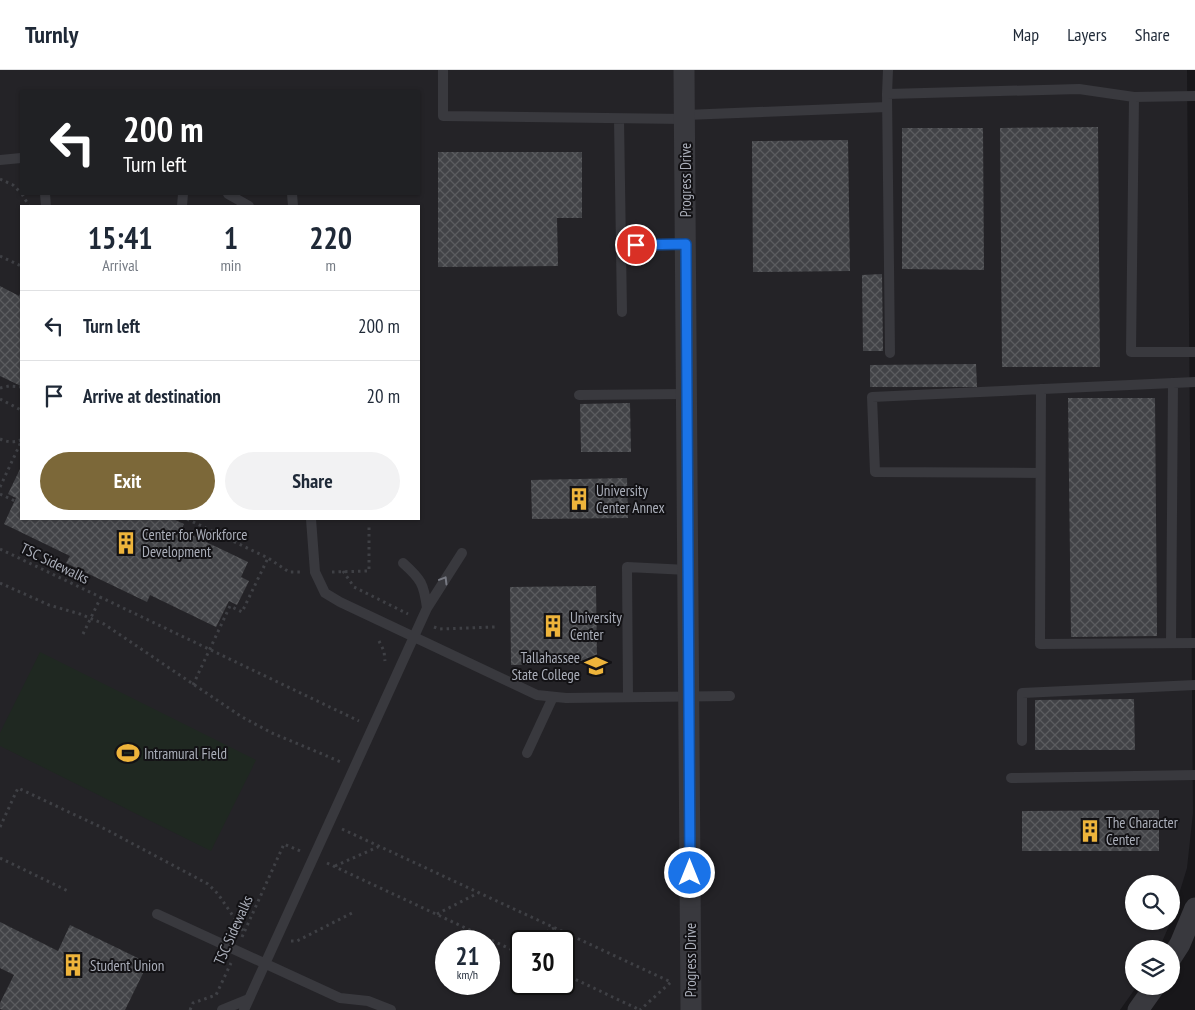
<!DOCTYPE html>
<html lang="en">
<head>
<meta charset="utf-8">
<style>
	:root { --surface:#fff; --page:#f2f2f3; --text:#1f2937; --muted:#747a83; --line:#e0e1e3; --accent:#7c6839 }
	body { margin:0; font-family:"PT Sans Narrow",sans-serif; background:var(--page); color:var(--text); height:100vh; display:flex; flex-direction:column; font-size:19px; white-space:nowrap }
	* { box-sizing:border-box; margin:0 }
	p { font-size:16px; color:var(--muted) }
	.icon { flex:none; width:28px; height:28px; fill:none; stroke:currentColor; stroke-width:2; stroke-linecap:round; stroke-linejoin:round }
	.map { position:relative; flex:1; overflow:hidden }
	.details { position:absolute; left:20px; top:135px; width:400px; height:315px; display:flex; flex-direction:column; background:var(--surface); border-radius:0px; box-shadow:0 1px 4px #0004 }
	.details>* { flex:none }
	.guide { position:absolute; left:20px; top:20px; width:400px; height:105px; border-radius:0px; box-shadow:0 1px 4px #0004; background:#202124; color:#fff; overflow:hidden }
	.tools { position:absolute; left:1125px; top:805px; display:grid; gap:10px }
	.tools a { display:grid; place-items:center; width:55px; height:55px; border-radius:50%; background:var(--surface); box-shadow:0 1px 4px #0004; font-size:25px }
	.speed { position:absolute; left:435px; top:860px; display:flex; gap:10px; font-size:25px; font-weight:700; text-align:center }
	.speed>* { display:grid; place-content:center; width:65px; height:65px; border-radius:50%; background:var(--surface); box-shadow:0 1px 4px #0004; line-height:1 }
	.speed small { font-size:12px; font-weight:400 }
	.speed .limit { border:2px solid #111; border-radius:8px; background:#fff; color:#111 }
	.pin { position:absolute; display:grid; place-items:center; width:42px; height:42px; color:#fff; margin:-21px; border:2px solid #fff; border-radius:50%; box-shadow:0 1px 5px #0007 }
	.me { position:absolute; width:55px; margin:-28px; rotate:0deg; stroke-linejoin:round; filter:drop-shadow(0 0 4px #0008) }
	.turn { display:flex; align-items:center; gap:18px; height:105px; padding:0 20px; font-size:22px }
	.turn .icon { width:65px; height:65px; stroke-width:2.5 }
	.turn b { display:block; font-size:35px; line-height:42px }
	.eta { display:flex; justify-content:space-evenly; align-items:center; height:85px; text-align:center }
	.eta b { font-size:30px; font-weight:700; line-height:35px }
	.primary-button { display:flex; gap:10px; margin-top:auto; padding:10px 20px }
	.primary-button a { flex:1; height:58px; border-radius:30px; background:var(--accent); color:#fff; font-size:20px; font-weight:700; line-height:58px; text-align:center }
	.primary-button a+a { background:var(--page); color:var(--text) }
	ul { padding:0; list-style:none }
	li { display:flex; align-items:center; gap:15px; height:70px; padding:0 20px; border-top:1px solid var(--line) }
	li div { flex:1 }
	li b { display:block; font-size:19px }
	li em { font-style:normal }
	header { display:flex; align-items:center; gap:30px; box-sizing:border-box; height:70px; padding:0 25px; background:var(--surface); border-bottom:1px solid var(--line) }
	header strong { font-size:24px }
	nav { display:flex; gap:28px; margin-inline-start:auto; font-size:18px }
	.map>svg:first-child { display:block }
	.built { fill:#242327; fill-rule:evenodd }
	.grass { fill:#1f2821 }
	.building { fill:url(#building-cross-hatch) }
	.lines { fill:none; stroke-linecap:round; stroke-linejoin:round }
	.path { stroke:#3f4045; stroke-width:3; stroke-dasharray:2.5 4; stroke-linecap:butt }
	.service { stroke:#39393e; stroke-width:10 }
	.minor { stroke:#39393e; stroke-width:21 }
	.oneway { stroke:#777982 }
	.route-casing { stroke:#114b97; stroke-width:12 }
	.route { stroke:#1a73e8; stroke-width:9 }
	.labels { text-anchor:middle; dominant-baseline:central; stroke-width:4; stroke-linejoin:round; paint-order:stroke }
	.street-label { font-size:15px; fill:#aaaeb9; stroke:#131215 }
	.poi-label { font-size:15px; fill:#aaaeb9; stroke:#131215; text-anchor:start }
</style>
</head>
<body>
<header>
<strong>Turnly</strong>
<nav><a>Map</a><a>Layers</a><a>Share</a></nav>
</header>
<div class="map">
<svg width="1195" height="940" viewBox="0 0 1195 940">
	<defs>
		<pattern id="building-cross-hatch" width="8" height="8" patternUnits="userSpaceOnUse" patternTransform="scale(1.25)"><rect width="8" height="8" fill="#424347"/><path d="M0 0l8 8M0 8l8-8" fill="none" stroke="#5b5c5f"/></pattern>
	</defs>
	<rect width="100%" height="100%" fill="#18171a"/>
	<path class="built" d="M0,0h1187l6,743 -6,55 -16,52v-36h-37v37h37l-12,28h-25v37h3l-17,24h-1120zM21,21h398v103h-398zM21,136h398v313h-398zM446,871h43v43h-43zM521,871h43v43h-43z"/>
	<path class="grass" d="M40,582l216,108 -45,91 -211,-105v-13z"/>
	<path class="building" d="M1098,57l2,240h-98l-2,-239z
		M902,58h81l1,142 -82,-1z
		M848,70l2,131 -97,1 -1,-131z
		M438,82h144v66h-25l1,48 -120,1z
		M882,204l1,77h-20l-1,-76z
		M0,216l19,10 2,-5v95l-21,-10z
		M976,294l1,23h-107v-22z
		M1068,328h87l2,238 -86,1z
		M630,333l1,49h-50l-1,-48z
		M21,397v52h152l11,5 -3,6 67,32 -7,15 8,4 -12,24 -8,-4 -13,26 -66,-32 -3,7 -81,-39 4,-7 -66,-32 12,-26 -8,-4z
		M627,408l1,40 -96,1 -1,-39z
		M596,516l1,78 -86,1 -1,-78z
		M1134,629l1,51h-100v-50z
		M1159,740v41h-137v-40z
		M0,852l58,29 12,-26 78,38 -23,47h-122l-3,-1v-6l14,-28 -14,-7z"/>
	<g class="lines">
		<path class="path" d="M0,109l13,6 8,8
			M22,124l7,12
			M0,186l21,10
			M0,318l9,-2 12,1
			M0,329l21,11
			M0,369c7,3 13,4 21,1
			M0,417l21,-45
			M0,424l15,7
			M187,449l81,39 21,14h12
			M0,479l359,172
			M343,501l11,16 54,27
			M332,502l37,-1v-45
			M0,513l49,22 31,9 24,10 138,93 30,16 69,29
			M434,557l5,2 56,-2
			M83,564l18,-37
			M379,571l5,10 1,10
			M193,615l37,-79 12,6 26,-54
			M0,757l18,-39 89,42 101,54 10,10 26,38
			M342,759l329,153 -31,28
			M0,788l70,34
			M327,793l194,91
			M335,796l43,-19
			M437,844l41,-21
			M242,867l42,-93 16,7
			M291,871h6l57,-29
			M529,871l25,-13
			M513,879l8,-4
			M564,904l76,36
			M190,940l3,-7 23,-8 15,-32"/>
		<path class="service" d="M443,0v46l242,3
			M888,0l-1,24 3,259
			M887,24l192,-5 55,8 61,-1
			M1134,27l-3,255h64
			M685,45l202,-8
			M619,49l3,193
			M0,90l21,-2
			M45,124l1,12
			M228,124l21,12
			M292,124l1,12
			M182,136l1,-12
			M621,176l64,-2
			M1041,319l-1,255 155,-1
			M579,325l107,-1
			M1040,403l-165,-1 -3,-75 323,-15
			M311,449l4,53 10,21 15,9 197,93 29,3 164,-2
			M403,493c18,16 21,21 24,45
			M1171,573l2,-260
			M628,627l-1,-130 61,3
			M1022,671v-48l173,-8
			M527,683l26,-56
			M1011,708l184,-3
			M157,844l183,84 28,3 23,9
			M222,940l27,-11
			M244,940l183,-402 35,-55"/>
		<path class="minor" d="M684,0l7,940
			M1171,888l9,-14 15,-36
			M1138,940l17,-24"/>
	</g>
	<defs><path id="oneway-chevron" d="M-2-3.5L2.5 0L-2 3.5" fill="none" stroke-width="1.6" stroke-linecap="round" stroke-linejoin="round" transform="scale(1.25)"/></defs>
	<use class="oneway" href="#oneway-chevron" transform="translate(444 510) rotate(-59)"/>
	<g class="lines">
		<defs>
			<path id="route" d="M636,175l50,-1 4,629"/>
		</defs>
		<use href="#route" class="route-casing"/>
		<use href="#route" class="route"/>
	</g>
	<defs>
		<symbol id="building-bare" viewBox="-9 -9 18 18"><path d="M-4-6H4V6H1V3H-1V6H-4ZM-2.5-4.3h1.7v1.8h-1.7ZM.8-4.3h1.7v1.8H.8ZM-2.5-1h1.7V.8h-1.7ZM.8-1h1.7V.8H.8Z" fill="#eeb43b" stroke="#131215" stroke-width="2.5" paint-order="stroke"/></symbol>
		<symbol id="university-bare" viewBox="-9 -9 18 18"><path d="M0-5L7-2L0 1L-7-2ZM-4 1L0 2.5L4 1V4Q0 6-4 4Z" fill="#eeb43b" stroke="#131215" stroke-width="2.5" paint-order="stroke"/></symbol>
		<symbol id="stadium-bare" viewBox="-9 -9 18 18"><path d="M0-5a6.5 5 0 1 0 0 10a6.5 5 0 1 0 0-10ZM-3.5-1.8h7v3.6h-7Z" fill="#eeb43b" stroke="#131215" stroke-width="2.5" paint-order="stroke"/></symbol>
	</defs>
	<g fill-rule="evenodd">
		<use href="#building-bare" x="563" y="413" width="32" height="32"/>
		<use href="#building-bare" x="110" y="457" width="32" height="32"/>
		<use href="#building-bare" x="537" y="540" width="32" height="32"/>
		<use href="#university-bare" x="580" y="580" width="32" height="32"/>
		<use href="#stadium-bare" x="112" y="667" width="32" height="32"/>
		<use href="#building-bare" x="1074" y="745" width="32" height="32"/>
		<use href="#building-bare" x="57" y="879" width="32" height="32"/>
	</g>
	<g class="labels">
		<g class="street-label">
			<text transform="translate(685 110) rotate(-90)">Progress Drive</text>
			<text transform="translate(55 493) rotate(26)">TSC Sidewalks</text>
			<text transform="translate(233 860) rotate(-66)">TSC Sidewalks</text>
			<text transform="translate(690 890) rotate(-90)">Progress Drive</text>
		</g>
		<g class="poi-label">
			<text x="596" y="420">University<tspan x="596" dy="17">Center Annex</tspan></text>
			<text x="142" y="464">Center for Workforce<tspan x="142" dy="17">Development</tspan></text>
			<text x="570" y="547">University<tspan x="570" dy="17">Center</tspan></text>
			<text x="580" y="587" text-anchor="end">Tallahassee<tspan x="580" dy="17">State College</tspan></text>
			<text x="144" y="683">Intramural Field</text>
			<text x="1106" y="752">The Character<tspan x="1106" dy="17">Center</tspan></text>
			<text x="90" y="895">Student Union</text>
		</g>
	</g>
</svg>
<div class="tools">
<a><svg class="icon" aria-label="search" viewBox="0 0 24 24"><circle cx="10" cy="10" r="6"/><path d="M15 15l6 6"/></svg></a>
<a><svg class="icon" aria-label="layers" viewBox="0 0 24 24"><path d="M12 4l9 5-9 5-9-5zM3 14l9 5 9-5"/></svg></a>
</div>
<div class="speed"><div>21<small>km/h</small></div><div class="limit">30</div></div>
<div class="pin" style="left:636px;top:175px;background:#d93025"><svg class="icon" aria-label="arrive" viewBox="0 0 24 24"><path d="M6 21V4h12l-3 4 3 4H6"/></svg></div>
<svg class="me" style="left:690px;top:803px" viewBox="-20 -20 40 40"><circle r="17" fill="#1a73e8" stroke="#fff" stroke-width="3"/><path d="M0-11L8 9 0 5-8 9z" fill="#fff"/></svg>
<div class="guide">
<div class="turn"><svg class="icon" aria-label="left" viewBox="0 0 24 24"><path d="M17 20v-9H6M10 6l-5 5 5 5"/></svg><div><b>200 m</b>Turn left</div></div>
</div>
<section class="details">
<div class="eta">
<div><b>15:41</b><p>Arrival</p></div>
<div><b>1</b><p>min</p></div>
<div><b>220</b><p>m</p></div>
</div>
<ul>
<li><svg class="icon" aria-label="left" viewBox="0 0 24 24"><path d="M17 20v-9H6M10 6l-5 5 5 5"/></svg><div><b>Turn left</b></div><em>200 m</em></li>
<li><svg class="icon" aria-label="arrive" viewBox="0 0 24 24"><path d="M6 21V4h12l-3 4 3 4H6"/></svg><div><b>Arrive at destination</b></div><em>20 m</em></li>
</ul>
<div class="primary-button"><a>Exit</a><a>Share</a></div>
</section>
</div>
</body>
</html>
